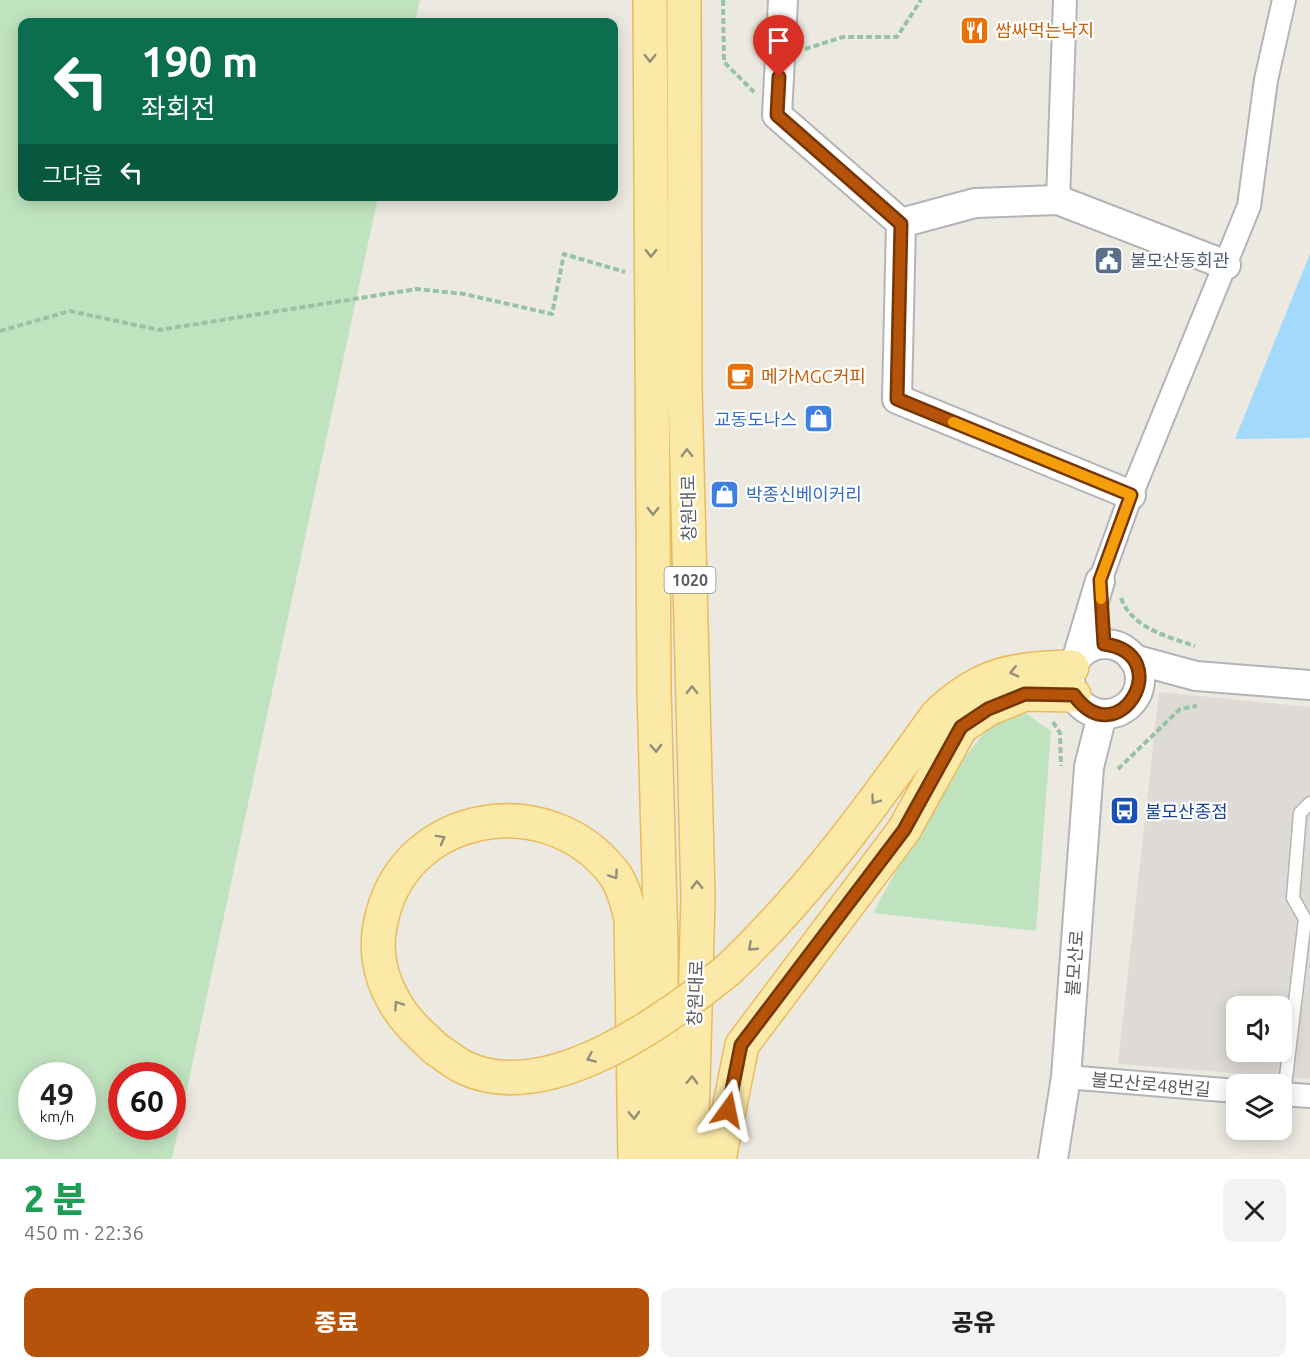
<!DOCTYPE html>
<html lang="ko">
<head>
<meta charset="utf-8">
<style>
	:root { --surface:#fff; --page:#f2f2f2; --text:#202124; --muted:#757577; --accent:#b45309 }
	body { margin:0; font-family:Ubuntu,"Noto Sans KR",sans-serif; background:var(--page); color:var(--text); height:100vh; display:flex; flex-direction:column; font-size:22px; white-space:nowrap }
	* { box-sizing:border-box; margin:0 }
	p { font-size:20px; color:var(--muted) }
	.icon { flex:none; width:33px; height:33px; fill:none; stroke:currentColor; stroke-width:2; stroke-linecap:round; stroke-linejoin:round }
	.map { position:relative; height:1159px; overflow:hidden }
	.panel { display:flex; flex-direction:column; background:var(--surface); flex:1 }
	.panel>* { flex:none }
	.hud { position:absolute; left:18px; top:18px; width:600px; height:183px; border-radius:12px; box-shadow:0 3px 15px #0003; background:#0b6e4f; color:#fff; overflow:hidden }
	.controls { position:absolute; left:1226px; top:996px; display:grid; gap:12px }
	.controls a { display:grid; place-items:center; width:66px; height:66px; border-radius:12px; background:var(--surface); box-shadow:0 3px 15px #0003; font-size:30px }
	.speed { position:absolute; left:18px; top:1062px; display:flex; gap:12px; font-size:30px; font-weight:700; text-align:center }
	.speed>* { display:grid; place-content:center; width:78px; height:78px; border-radius:50%; background:var(--surface); box-shadow:0 3px 15px #0003; line-height:1 }
	.speed small { font-size:15px; font-weight:400 }
	.speed .limit { border:9px solid #d22; background:#fff; color:#111 }
	.pin { position:absolute; display:grid; place-items:center; width:51px; height:51px; color:#fff; margin:-62px -26px; border-radius:50% 50% 50% 0; rotate:-45deg; box-shadow:0 0 6px #0007 }
	.pin .icon { rotate:45deg }
	.me { position:absolute; width:66px; margin:-33px; rotate:12deg; stroke-linejoin:round; filter:drop-shadow(0 0 4px #0008) }
	.turn { display:flex; align-items:center; gap:21px; height:126px; padding:0 24px; font-size:27px }
	.turn .icon { width:78px; height:78px; stroke-width:2.5 }
	.turn b { display:block; font-size:42px; line-height:51px }
	.then { display:flex; align-items:center; height:57px; padding:0 24px; background:#0003; gap:12px; font-size:22px }
	.round { display:grid; place-items:center; flex:none; width:63px; height:63px; border-radius:12px; background:var(--page) }
	.head { display:flex; align-items:center; justify-content:space-between; height:102px; padding:0 24px }
	h1 { font-size:36px; font-weight:800; line-height:45px; color:#1e9e55 }
	.button { display:flex; gap:12px; margin-top:auto; padding:12px 24px }
	.button a { flex:1; height:69px; border-radius:12px; background:var(--accent); color:#fff; font-size:24px; font-weight:800; line-height:69px; text-align:center }
	.button a+a { background:var(--page); color:var(--text) }
	.map>svg:first-child { display:block }
	.industrial { fill:#dedbd6; fill-rule:evenodd }
	.green { fill:#c0e3bf; fill-rule:evenodd }
	.water { fill:#a3d9fb }
	.lines { fill:none; stroke-linecap:round; stroke-linejoin:round }
	.service-casing { stroke:#b2b4b8; stroke-width:15 }
	.minor-casing { stroke:#b2b4b8; stroke-width:26 }
	.tertiary-casing { stroke:#b2b4b8; stroke-width:32 }
	.primary-casing { stroke:#eabb5d; stroke-width:36 }
	.path { stroke:#98c3a2; stroke-width:4; stroke-dasharray:6 3; stroke-linecap:butt }
	.service { stroke:#fff; stroke-width:12 }
	.minor { stroke:#fff; stroke-width:22 }
	.tertiary { stroke:#fff; stroke-width:28 }
	.primary { stroke:#fbe9a8; stroke-width:33 }
	.primary-bridge-casing { stroke:#eabb5d; stroke-width:36; stroke-linecap:butt }
	.primary-bridge { stroke:#fbe9a8; stroke-width:33 }
	.oneway { stroke:#928f7a }
	.route-casing { stroke:#753606; stroke-width:15 }
	.route { stroke:#b45309; stroke-width:10 }
	.slow { stroke:#f59e0b; stroke-width:10 }
	.labels { text-anchor:middle; dominant-baseline:central; stroke-width:4.5; stroke-linejoin:round; paint-order:stroke }
	.shield { fill:#fff; stroke:#8c8e91; stroke-width:1.5 }
	.shield-label { font-size:16px; font-weight:bold; fill:#5a5e62 }
	.food-label { font-size:18px; fill:#c56008; stroke:#fff; text-anchor:start }
	.service-label { font-size:18px; fill:#4e5e75; stroke:#fff; text-anchor:start }
	.shop-label { font-size:18px; fill:#366cbe; stroke:#fff; text-anchor:end }
	.street-label { font-size:18px; fill:#5a5e62; stroke:#fff }
	.transit-label { font-size:18px; fill:#164399; stroke:#fff; text-anchor:start }
</style>
</head>
<body>
<div class="map">
<svg width="1310" height="1159" viewBox="0 0 1310 1159">
	<rect width="100%" height="100%" fill="#ece9e1"/>
	<path class="industrial" d="M1159,692l151,15v372l-192,-15zM1236,1006h45v46h-45z"/>
	<path class="green" d="M0,0h420l-5,22h-393v174l356,1 -206,962h-172zM32,1076h50v50h-50zM122,1076h50v50h-50z
		M1024,712l27,19 -15,200 -163,-18 75,-136 44,-53z"/>
	<path class="water" d="M1310,254v184l-75,1z"/>
	<g class="lines">
		<defs>
			<path id="service" d="M1284,1094l21,-175 -12,-21 7,-85 10,-10"/>
			<path id="minor" d="M1058,200l7,-200
				M1100,581l31,-86 118,-289 17,-126 18,-80
				M1066,1077l170,14
				M1281,1094l29,2"/>
			<path id="tertiary" d="M783,0l-6,115 124,108
				M1131,495l-234,-96 4,-176 74,-20 83,-3 168,65
				M1070 679a35 35 0 1 1 70 0a35 35 0 1 1-70 0Z
				M1077,658l23,-77
				M1133,659l63,17 114,9
				M1053,1159l13,-82 23,-310 13,-52"/>
			<path id="primary" d="M650,0l4,690 7,255v214
				M684,0l1,389 13,508 -7,262
				M728,970c82,-78 143,-163 209,-255 44,-42 75,-46 135,-48
				M436,1049c-15,-14 -32,-29 -42,-48 -16,-27 -20,-58 -11,-88 27,-102 164,-124 229,-42 11,13 14,30 19,46l4,242
				M719,1159l23,-114 162,-215 57,-103 27,-18 37,-15 49,1"/>
		</defs>
		<use href="#service" class="service-casing"/>
		<use href="#minor" class="minor-casing"/>
		<use href="#tertiary" class="tertiary-casing"/>
		<use href="#primary" class="primary-casing"/>
		<path class="path" d="M723,0l1,62 30,30
			M805,49l38,-12h54l24,-37
			M0,331l70,-20 89,19 258,-41 47,5 88,20 12,-60 61,18
			M1121,598c11,30 45,38 74,48
			M1053,722l7,11 1,33
			M1118,769l62,-60 17,-3"/>
		<use href="#service" class="service"/>
		<use href="#minor" class="minor"/>
		<use href="#tertiary" class="tertiary"/>
		<use href="#primary" class="primary"/>
		<defs>
			<path id="primary-bridge" d="M436,1049c9,6 18,13 27,18 84,41 203,-47 265,-97"/>
		</defs>
		<use href="#primary-bridge" class="primary-bridge-casing"/>
		<use href="#primary-bridge" class="primary-bridge"/>
	</g>
	<defs><path id="oneway-chevron" d="M-2-3.5L2.5 0L-2 3.5" fill="none" stroke-width="1.6" stroke-linecap="round" stroke-linejoin="round" transform="scale(1.5)"/></defs>
	<g class="oneway">
		<use href="#oneway-chevron" transform="translate(650 58) rotate(90)"/>
		<use href="#oneway-chevron" transform="translate(651 253) rotate(90)"/>
		<use href="#oneway-chevron" transform="translate(687 453) rotate(-91)"/>
		<use href="#oneway-chevron" transform="translate(653 511) rotate(90)"/>
		<use href="#oneway-chevron" transform="translate(1014 672) rotate(167)"/>
		<use href="#oneway-chevron" transform="translate(692 690) rotate(-91)"/>
		<use href="#oneway-chevron" transform="translate(656 748) rotate(88)"/>
		<use href="#oneway-chevron" transform="translate(875 800) rotate(126)"/>
		<use href="#oneway-chevron" transform="translate(441 839) rotate(-29)"/>
		<use href="#oneway-chevron" transform="translate(614 875) rotate(56)"/>
		<use href="#oneway-chevron" transform="translate(697 885) rotate(-91)"/>
		<use href="#oneway-chevron" transform="translate(752 947) rotate(137)"/>
		<use href="#oneway-chevron" transform="translate(398 1005) rotate(-124)"/>
		<use href="#oneway-chevron" transform="translate(591 1058) rotate(156)"/>
		<use href="#oneway-chevron" transform="translate(692 1080) rotate(-88)"/>
		<use href="#oneway-chevron" transform="translate(634 1115) rotate(88)"/>
	</g>
	<g class="lines">
		<defs>
			<path id="route" d="M728,1110l13,-65 163,-215 57,-103 27,-18 37,-15 49,1c45,62 104,-41 30,-51l-4,-64 31,-85 -234,-96 4,-175 -124,-109 2,-38"/>
		</defs>
		<use href="#route" class="route-casing"/>
		<use href="#route" class="route"/>
		<path class="slow" d="M953,422l178,73 -31,85 1,19"/>
	</g>
	<defs>
		<symbol id="restaurant-square" viewBox="-11 -11 22 22"><rect x="-9" y="-9" width="18" height="18" rx="4" fill="#e8710a" stroke="#fff"/><path d="M-5-6h1v4h1v-4h1v4h1v-4h1v5L-1.5 .5V6h-2V.5L-5-1ZM5-6V6H3V1.5H1.5Q1.5-4 5-6Z" fill="#fff"/></symbol>
		<symbol id="civic-square" viewBox="-11 -11 22 22"><rect x="-9" y="-9" width="18" height="18" rx="4" fill="#5c6f8a" stroke="#fff"/><path d="M-.6-6.5H3V-4.5H.6V-3L4-1V1h2V6H-6V1h2V-1L-.6-3ZM-1.2 2.5V6h2.4V2.5Z" fill="#fff"/></symbol>
		<symbol id="cafe-square" viewBox="-11 -11 22 22"><rect x="-9" y="-9" width="18" height="18" rx="4" fill="#e8710a" stroke="#fff"/><path d="M-5.5-4.5H6V0H3Q3 3.5 0 3.5H-2.5Q-5.5 3.5-5.5 0ZM3-3.2v2h1.7v-2ZM-6 4.5H4V6H-6Z" fill="#fff"/></symbol>
		<symbol id="shop-square" viewBox="-11 -11 22 22"><rect x="-9" y="-9" width="18" height="18" rx="4" fill="#3f7fe0" stroke="#fff"/><path d="M-5-2.5h2.3a2.7 3.5 0 0 1 5.4 0H5L5.5 6h-11ZM-1.5-2.5h3a1.5 2.3 0 0 0-3 0Z" fill="#fff"/></symbol>
		<symbol id="bus-square" viewBox="-11 -11 22 22"><rect x="-9" y="-9" width="18" height="18" rx="4" fill="#1a4fb4" stroke="#fff"/><path d="M-5-6H5V4H4V6H2V4H-2V6H-4V4H-5ZM-3.5-4V0h7V-4ZM-3.5 1.2v1.5H-2V1.2ZM2 1.2v1.5H3.5V1.2Z" fill="#fff"/></symbol>
	</defs>
	<g fill-rule="evenodd">
		<use href="#restaurant-square" x="958" y="14" width="33" height="33"/>
		<use href="#civic-square" x="1092" y="244" width="33" height="33"/>
		<use href="#cafe-square" x="724" y="360" width="33" height="33"/>
		<use href="#shop-square" x="802" y="402" width="33" height="33"/>
		<use href="#shop-square" x="708" y="478" width="33" height="33"/>
		<use href="#bus-square" x="1108" y="794" width="33" height="33"/>
	</g>
	<g class="labels">
		<rect class="shield" x="664.5" y="567" width="51" height="26" rx="4.5"/>
		<g class="shield-label">
			<text x="690" y="580">1020</text>
		</g>
		<g class="food-label">
			<text x="995" y="30">쌈싸먹는낙지</text>
			<text x="761" y="376">메가MGC커피</text>
		</g>
		<g class="service-label">
			<text x="1130" y="260">불모산동회관</text>
		</g>
		<g class="shop-label">
			<text x="797" y="419">교동도나스</text>
			<text x="746" y="494" text-anchor="start">박종신베이커리</text>
		</g>
		<g class="street-label">
			<text transform="translate(688 508) rotate(-91)">창원대로</text>
			<text transform="translate(1074 963) rotate(-86)">불모산로</text>
			<text transform="translate(695 993) rotate(-88)">창원대로</text>
			<text transform="translate(1151 1084) rotate(5)">불모산로48번길</text>
		</g>
		<g class="transit-label">
			<text x="1145" y="811">불모산종점</text>
		</g>
	</g>
</svg>
<div class="controls">
<a><svg class="icon" aria-label="sound" viewBox="0 0 24 24"><path d="M4 9h4l5-4v14l-5-4H4zM17 9q2 3 0 6"/></svg></a>
<a><svg class="icon" aria-label="layers" viewBox="0 0 24 24"><path d="M12 4l9 5-9 5-9-5zM3 14l9 5 9-5"/></svg></a>
</div>
<div class="speed"><div>49<small>km/h</small></div><div class="limit">60</div></div>
<div class="pin" style="left:779px;top:77px;background:#d93025"><svg class="icon" aria-label="arrive" viewBox="0 0 24 24"><path d="M6 21V4h12l-3 4 3 4H6"/></svg></div>
<svg class="me" style="left:728px;top:1110px" viewBox="-20 -20 40 40"><path d="M0-17L14 15 0 8-14 15z" fill="#b45309" stroke="#fff" stroke-width="4"/></svg>
<div class="hud">
<div class="turn"><svg class="icon" aria-label="left" viewBox="0 0 24 24"><path d="M17 20v-9H6M10 6l-5 5 5 5"/></svg><div><b>190 m</b>좌회전</div></div>
<div class="then">그다음<svg class="icon" aria-label="left" viewBox="0 0 24 24"><path d="M17 20v-9H6M10 6l-5 5 5 5"/></svg></div>
</div>
</div>
<section class="panel">
<div class="head"><div><h1>2 분</h1><p>450 m · 22:36</p></div><a class="round"><svg class="icon" aria-label="close" viewBox="0 0 24 24"><path d="M6 6l12 12M18 6L6 18"/></svg></a></div>
<div class="button"><a>종료</a><a>공유</a></div>
</section>
</body>
</html>
